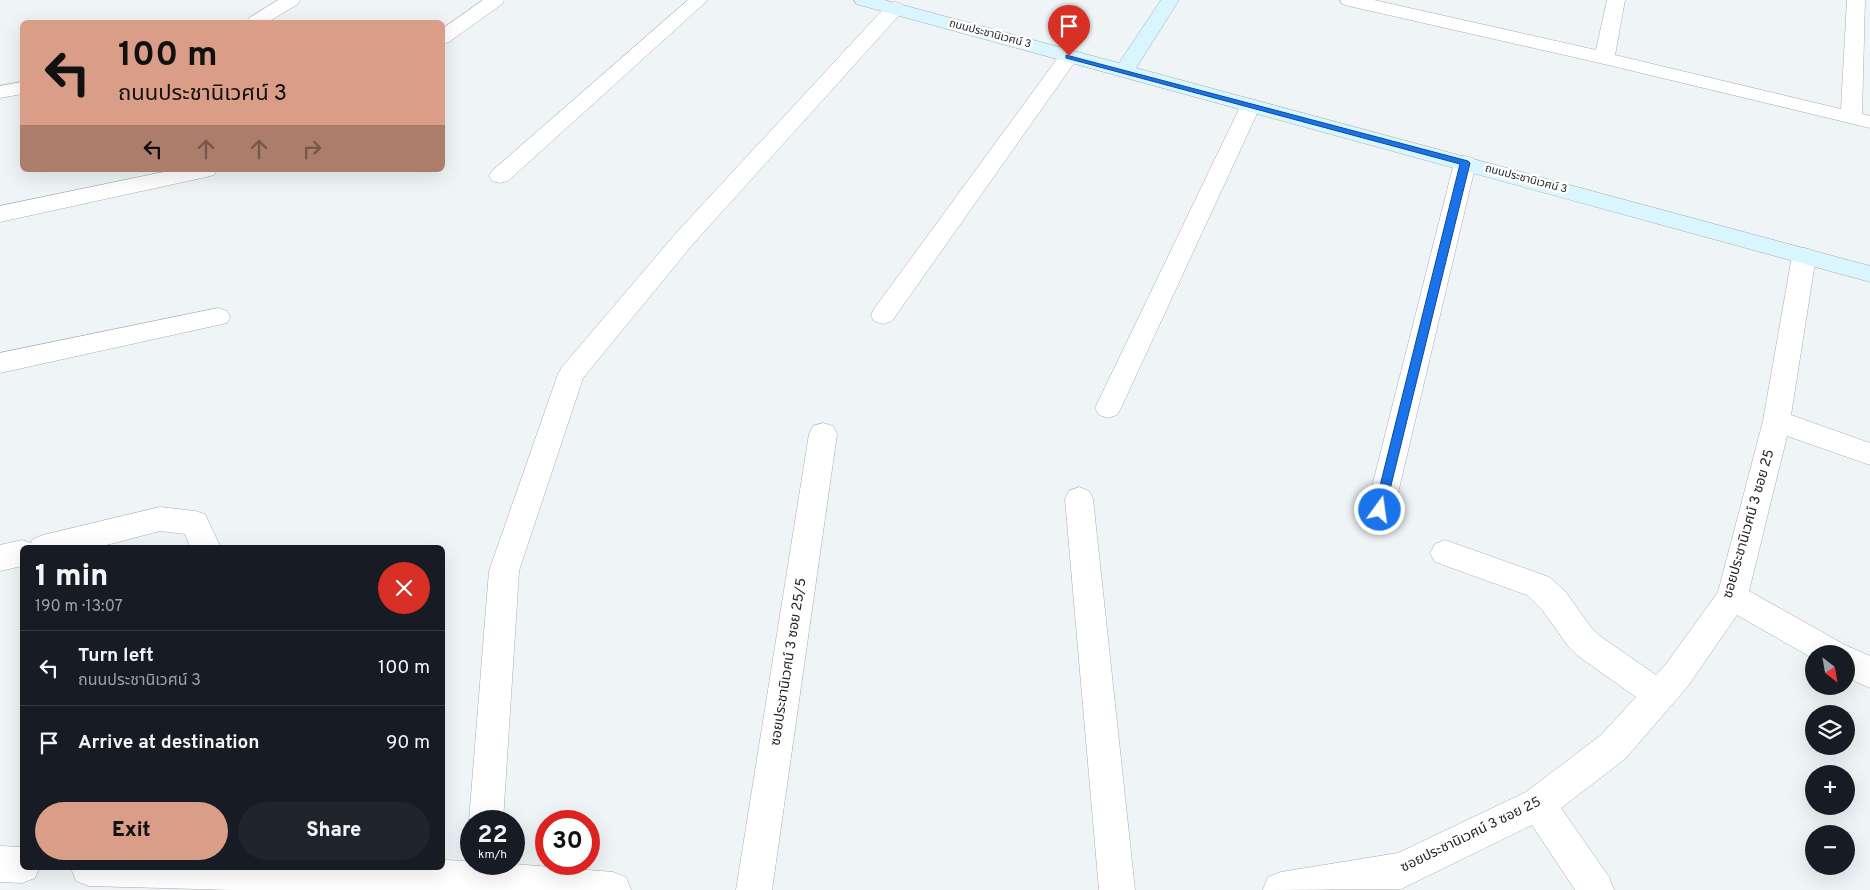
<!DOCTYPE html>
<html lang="en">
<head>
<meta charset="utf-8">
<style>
	:root { --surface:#171b24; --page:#20242c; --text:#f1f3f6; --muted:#9ea1a6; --line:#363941; --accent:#d99d88 }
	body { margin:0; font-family:Overpass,"Noto Sans Thai",sans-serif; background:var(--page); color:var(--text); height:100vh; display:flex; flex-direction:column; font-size:19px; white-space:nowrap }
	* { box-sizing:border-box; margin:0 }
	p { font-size:16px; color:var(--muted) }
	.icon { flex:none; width:28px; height:28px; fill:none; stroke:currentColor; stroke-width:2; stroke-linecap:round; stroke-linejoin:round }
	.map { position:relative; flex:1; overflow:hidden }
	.side { position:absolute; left:20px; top:545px; width:425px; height:325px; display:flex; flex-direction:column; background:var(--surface); border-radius:8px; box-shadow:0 5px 20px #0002 }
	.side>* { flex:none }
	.banner { position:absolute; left:20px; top:20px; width:425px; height:152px; border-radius:8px; box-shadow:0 5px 20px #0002; background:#d99d88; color:#111; overflow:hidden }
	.needle { width:32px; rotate:149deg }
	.buttons { position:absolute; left:1805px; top:645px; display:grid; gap:10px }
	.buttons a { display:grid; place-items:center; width:50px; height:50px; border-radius:50%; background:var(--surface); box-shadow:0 5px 20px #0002; font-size:25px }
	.speed { position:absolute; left:460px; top:810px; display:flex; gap:10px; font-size:25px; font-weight:700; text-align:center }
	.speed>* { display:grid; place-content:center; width:65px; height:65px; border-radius:50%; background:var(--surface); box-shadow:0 5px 20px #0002; line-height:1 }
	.speed small { font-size:12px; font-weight:400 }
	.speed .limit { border:8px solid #d22; background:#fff; color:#111 }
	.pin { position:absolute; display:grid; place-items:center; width:42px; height:42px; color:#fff; margin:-51px -21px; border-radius:50% 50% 50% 0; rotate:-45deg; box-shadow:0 0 5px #0007 }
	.pin .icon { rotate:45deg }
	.me { position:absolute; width:55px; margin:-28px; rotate:14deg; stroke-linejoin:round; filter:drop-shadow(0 0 4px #0008) }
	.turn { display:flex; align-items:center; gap:18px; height:105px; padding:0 15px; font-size:22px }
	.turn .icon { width:65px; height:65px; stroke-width:2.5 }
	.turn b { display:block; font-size:35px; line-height:42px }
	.lanes { display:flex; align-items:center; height:48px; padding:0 15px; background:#0003; justify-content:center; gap:25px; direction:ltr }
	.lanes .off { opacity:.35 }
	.round { display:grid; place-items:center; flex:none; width:52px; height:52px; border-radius:26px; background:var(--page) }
	.headline { display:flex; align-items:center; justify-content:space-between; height:85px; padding:0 15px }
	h1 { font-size:30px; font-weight:800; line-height:38px }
	.cta { display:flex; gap:10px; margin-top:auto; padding:10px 15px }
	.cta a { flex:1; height:58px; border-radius:30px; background:var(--accent); color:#111; font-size:20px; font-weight:800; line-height:58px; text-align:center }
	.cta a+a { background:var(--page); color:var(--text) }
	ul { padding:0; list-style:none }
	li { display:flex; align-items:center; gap:15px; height:75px; padding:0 15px; border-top:1px solid var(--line) }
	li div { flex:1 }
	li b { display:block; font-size:19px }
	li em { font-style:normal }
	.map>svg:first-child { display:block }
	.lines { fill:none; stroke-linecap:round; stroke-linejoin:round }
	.street-casing { stroke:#a8aeaf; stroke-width:1 }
	.secondary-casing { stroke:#a8aeaf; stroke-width:1 }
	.street { fill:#fff; fill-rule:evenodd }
	.secondary { fill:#d9f6fe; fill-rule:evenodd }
	.route { fill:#1a73e8; stroke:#114b97 }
	.labels { text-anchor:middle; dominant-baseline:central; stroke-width:5; stroke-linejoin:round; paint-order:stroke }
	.far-street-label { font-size:11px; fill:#1e2021; stroke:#fff }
	.street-label { font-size:14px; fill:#1e2021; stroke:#fff }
</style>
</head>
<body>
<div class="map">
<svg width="1870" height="890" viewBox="0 0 1870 890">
	<rect width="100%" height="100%" fill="#eff5f7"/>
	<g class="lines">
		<defs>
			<path id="street" d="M278,0h22l-2,4 -30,18h-21l2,-4z
				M483,0h21l-2,4 -53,38 -7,2v-15z
				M688,0h20l-200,181 -8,2 -8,-2 -3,-5 3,-5z
				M1340,0h34l222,50 11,-50h18l-10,55 226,54 6,-109h18l-3,114 8,2v12l-266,-64 -255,-58 -7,-2z
				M895,2l7,2 2,4 -2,4 -209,232 -110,134 -64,193 -16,250h-32v7l-2,-7 20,-250 69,-197 4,-7 115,-135 211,-228z
				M1069,50l7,2 3,4 -187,265 -9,3 -9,-3 -3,-6 3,-6 188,-257z
				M22,82v12l-22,4v-12z
				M1251,99l7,2 3,4 -140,303 -4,7 -9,3 -9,-3 -4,-7 146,-303 3,-4z
				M1465,156l8,2 3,5 -82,347 -4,9 -10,3 -10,-3 -4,-9 88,-347 3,-5z
				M173,170h44l-3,5 -8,2 -206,45v-16z
				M1804,248l8,2 4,6 -25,159 79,28v22l-83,-29 -38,155 98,55 23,10v32l-24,-11v-23h-32v5l-77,-44 -49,71 -63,73 -64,49 48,69 5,13h-39l-43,-65 -131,64 -138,1 5,-13 13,-5 117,-19 128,-61 75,-57 35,-38 -58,-41 -10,-10 -25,-35 -16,-16 -92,-33 -5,-9 5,-9 10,-4 104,37 16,14 25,35 10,10 56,39 10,-11 52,-72 45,-171 29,-165 4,-6z
				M218,308l9,3 3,6 -3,6 -227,50v-20z
				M823,423l10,3 4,8 -65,456h-36l73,-456 4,-8z
				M1079,487l10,4 4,8 42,391h-36l-34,-391 4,-8z
				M160,507l35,4 10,3 16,34h-30l-6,-14 -25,-3 -65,17h-73v18l-22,5v-26l22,-5 9,3 2,-4 10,-4z
				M0,846l22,1v21h17l-4,10 -13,5 -22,-1z
				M442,860l29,1v3h43l99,8 13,5 5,13h-398l-144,-4 -13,-5 -5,-13h371z"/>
			<path id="secondary" d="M854,0h30l235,63 42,-63h18l-43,68 734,198v16l-1014,-278z"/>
		</defs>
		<use href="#street" class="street-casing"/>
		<use href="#secondary" class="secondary-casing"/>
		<use href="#street" class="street"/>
		<use href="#secondary" class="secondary"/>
	</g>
	<path class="route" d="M1066,55l402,106 2,2 -86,351h-9l-1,-4 86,-346 -394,-106z"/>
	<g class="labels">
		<g class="far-street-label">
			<text transform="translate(990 34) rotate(15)">ถนนประชานิเวศน์ 3</text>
			<text transform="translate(1526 179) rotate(15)">ถนนประชานิเวศน์ 3</text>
		</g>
		<g class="street-label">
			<text transform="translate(1749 524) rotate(-74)">ซอยประชานิเวศน์ 3 ซอย 25</text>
			<text transform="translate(789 662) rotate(-81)">ซอยประชานิเวศน์ 3 ซอย 25/5</text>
			<text transform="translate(1471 835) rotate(-26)">ซอยประชานิเวศน์ 3 ซอย 25</text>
		</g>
	</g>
</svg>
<div class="buttons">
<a><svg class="needle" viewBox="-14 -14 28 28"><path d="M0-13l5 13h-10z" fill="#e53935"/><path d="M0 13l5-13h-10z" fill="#9ea1a6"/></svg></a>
<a><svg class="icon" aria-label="layers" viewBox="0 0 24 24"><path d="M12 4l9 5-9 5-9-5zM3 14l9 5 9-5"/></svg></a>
<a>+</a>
<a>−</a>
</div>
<div class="speed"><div>22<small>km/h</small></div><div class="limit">30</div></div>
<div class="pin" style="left:1069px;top:56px;background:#d93025"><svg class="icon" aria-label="arrive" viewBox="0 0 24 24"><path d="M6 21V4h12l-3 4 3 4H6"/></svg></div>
<svg class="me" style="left:1380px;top:510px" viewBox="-20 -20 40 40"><circle r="17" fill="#1a73e8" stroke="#fff" stroke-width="3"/><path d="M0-11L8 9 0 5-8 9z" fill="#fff"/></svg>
<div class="banner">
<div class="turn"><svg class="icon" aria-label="left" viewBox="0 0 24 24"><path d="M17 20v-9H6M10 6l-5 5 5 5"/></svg><div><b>100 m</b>ถนนประชานิเวศน์ 3</div></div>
<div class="lanes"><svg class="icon" aria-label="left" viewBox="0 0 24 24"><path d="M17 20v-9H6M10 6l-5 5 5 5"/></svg><svg class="icon off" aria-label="ahead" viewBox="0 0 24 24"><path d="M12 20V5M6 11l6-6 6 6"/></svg><svg class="icon off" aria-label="ahead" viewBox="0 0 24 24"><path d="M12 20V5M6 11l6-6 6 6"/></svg><svg class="icon off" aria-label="right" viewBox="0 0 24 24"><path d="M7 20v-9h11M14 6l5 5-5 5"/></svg></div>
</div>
<section class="side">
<div class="headline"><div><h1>1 min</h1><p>190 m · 13:07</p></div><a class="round" style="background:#d93025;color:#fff"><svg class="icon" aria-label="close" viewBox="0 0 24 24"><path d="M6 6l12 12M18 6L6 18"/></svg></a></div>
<ul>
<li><svg class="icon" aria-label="left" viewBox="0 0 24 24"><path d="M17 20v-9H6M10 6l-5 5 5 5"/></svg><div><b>Turn left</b><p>ถนนประชานิเวศน์ 3</p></div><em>100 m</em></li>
<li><svg class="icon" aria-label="arrive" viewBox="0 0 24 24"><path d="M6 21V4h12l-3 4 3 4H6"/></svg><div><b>Arrive at destination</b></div><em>90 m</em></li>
</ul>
<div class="cta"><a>Exit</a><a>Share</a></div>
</section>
</div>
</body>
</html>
